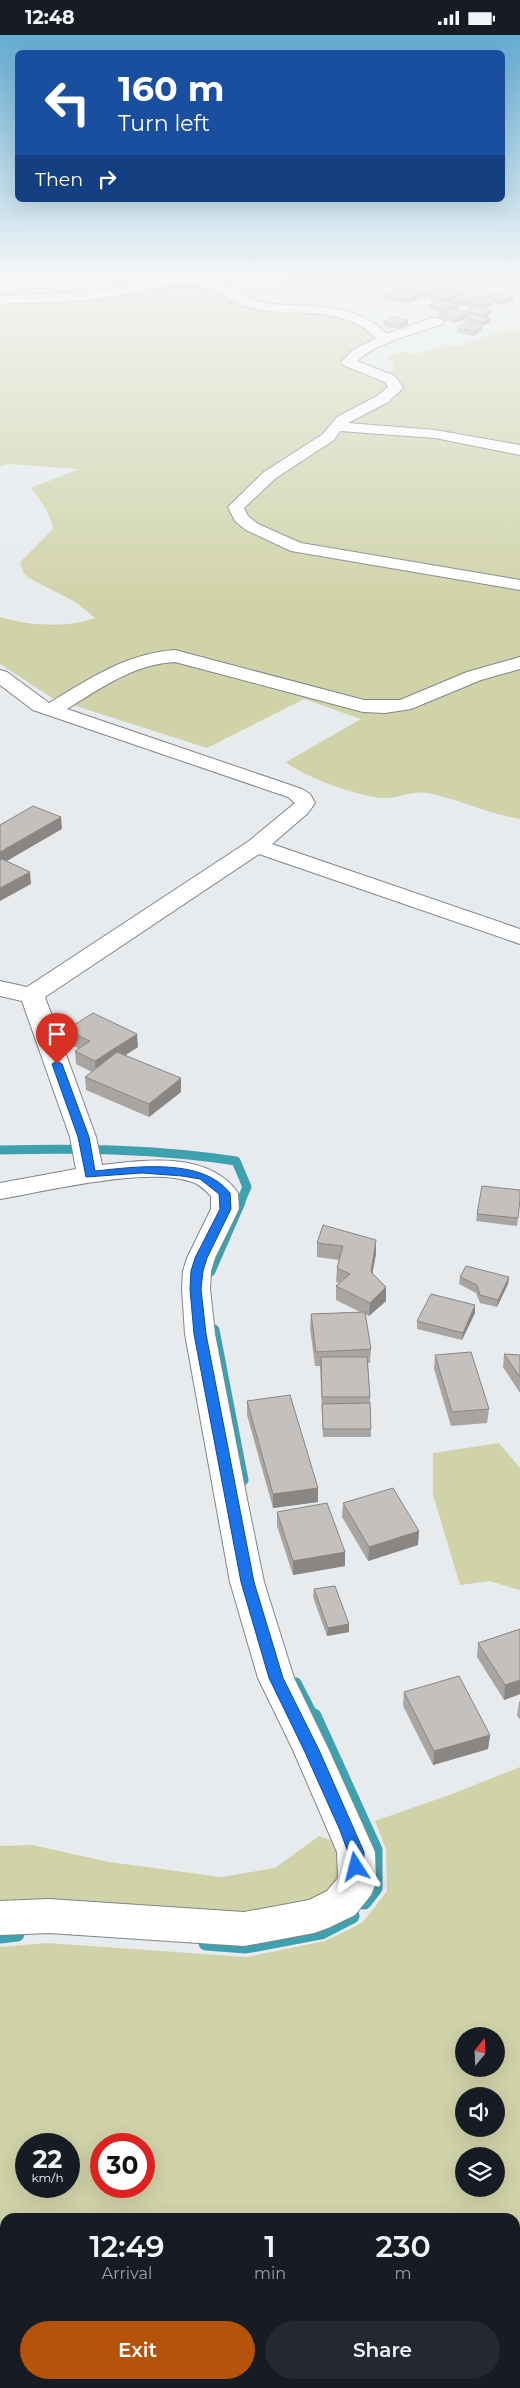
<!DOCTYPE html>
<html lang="en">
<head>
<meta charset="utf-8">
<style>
	:root { --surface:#171b24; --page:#242831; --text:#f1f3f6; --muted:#9ea1a6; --accent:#b45309 }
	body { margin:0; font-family:Montserrat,sans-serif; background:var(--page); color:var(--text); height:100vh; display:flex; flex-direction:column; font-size:19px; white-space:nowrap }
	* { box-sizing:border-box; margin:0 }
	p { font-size:16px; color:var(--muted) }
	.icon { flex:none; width:28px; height:28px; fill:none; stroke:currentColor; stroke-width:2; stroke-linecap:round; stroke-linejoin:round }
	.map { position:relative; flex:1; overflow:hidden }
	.drawer { position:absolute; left:0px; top:2178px; width:520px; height:176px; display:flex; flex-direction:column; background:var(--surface); border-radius:15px 15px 0 0; box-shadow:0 5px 20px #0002 }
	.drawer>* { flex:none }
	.top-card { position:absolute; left:15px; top:15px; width:490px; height:152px; border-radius:8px; box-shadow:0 5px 20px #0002; background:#1a4fa0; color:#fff; overflow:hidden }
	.needle { width:32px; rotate:19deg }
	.buttons { position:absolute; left:455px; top:1992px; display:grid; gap:10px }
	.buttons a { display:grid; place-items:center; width:50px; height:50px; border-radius:50%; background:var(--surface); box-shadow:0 5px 20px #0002; font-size:25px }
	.speed { position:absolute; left:15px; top:2098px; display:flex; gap:10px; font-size:25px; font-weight:700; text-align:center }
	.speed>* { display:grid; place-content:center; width:65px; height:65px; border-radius:50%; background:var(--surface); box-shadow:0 5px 20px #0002; line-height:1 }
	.speed small { font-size:12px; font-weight:400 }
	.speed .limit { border:8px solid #d22; background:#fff; color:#111 }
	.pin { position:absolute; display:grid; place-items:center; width:42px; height:42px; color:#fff; margin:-51px -21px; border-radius:50% 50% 50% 0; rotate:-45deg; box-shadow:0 0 5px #0007 }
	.pin .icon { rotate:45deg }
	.me { position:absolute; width:55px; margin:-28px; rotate:351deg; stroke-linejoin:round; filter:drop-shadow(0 0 4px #0008) }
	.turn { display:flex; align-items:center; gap:18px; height:105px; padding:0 20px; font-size:22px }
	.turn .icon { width:65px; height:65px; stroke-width:2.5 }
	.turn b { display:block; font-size:35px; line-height:42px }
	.then { display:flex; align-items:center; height:48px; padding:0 20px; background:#0003; gap:10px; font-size:19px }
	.eta { display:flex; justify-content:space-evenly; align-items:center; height:85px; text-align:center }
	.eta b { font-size:30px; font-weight:600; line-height:35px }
	.action { display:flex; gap:10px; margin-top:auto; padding:10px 20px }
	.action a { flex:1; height:58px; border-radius:30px; background:var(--accent); color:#fff; font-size:20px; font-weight:600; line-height:58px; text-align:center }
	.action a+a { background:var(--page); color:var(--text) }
	.status { display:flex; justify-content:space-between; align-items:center; height:35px; padding:0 25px; background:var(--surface); direction:ltr }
	.status svg { height:14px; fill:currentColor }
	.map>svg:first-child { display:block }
	.green { fill:#d0d3a8; fill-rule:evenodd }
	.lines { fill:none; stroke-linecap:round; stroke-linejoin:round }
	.stream-far2 { stroke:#3da1b0; stroke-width:9 }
	.stream-far1 { stroke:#3da1b0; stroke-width:11 }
	.stream { stroke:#3da1b0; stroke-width:15 }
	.minor-casing { stroke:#828588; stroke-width:2 }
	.minor { fill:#fff; fill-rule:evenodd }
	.wall { fill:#a9a5a3; fill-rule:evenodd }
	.shaded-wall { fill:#898684 }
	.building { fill:#c4c0bd; stroke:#898684 }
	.route { fill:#1a73e8; stroke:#114b97 }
</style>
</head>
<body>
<div class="status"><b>12:48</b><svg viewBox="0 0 49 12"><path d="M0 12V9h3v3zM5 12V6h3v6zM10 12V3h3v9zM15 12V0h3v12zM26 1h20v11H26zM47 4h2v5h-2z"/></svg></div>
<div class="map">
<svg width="520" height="2353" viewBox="0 0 520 2353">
	<rect width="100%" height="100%" fill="#e7ebee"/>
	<path class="green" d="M322,238h198v11l-35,-3 3,9 10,4 -12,5 -20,-4 1,-4 -30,-6 -46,1 -24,3h-27l-26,3 -26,-3 -10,-7 8,-6z
		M203,249c10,5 21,13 31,16 36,13 119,4 142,39l-24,13 -12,10 25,14 28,-6v-8l-6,-5 14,-5 16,2 28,-10 13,2 54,-18 8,3v488c-32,-5 -61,-20 -93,-26 -15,-3 -30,6 -45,5 -24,-2 -79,-21 -96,-36l75,-43 -57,-20 -97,49 -153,-49 -54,-35v-47c4,1 7,2 11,3 25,6 61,7 84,-2l-18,-15 -48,-25 -5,-4 -4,-12 33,-33c-2,-15 -13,-29 -22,-41l48,-19 -70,-5 -9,2v-164l165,-17z
		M499,1408l21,25v122l-30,-9 -30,4 -27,-90v-42z
		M520,1732v621h-520v-441l47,-4 200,14 78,-16 37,-18 25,-32 -1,-42 -11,-28 77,-27zM496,2001v33h-32v-33zM496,2061v33h-32v-33zM26,2109h43v42h-43zM101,2109h43v42h-43zM496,2121v33h-32v-33zM515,2182v167h-510v-167z
		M319,1801l14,5 17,12 -14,45 -92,25 -244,-10v-67l32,-1 77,17 112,15 54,-9z"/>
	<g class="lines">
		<path class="stream-far2" d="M0,1115c79,-2 157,-1 236,11l11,26 -7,16"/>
		<path class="stream-far1" d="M210,1236l30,-69
			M214,1295l29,150
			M296,1648l18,35"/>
		<path class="stream" d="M314,1681l61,134v38l-11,14
			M0,1901l17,-2
			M206,1908l40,3 75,-14 31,-16"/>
		<defs>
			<path id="minor" d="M173,243c19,-1 39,-1 56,8 8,5 15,11 23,14 47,12 96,-5 135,34l45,-16h10l2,3 -2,3c-28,11 -63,17 -85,37l38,15 8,12 -15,14 -40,21 87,7 85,15v10l-85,-17 -95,-7 -6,9 -58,38 -32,30 4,8 10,8 43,19 219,37v10l-229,-39 -45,-21 -11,-9 -7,-14 36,-35 59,-38 14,-17 40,-21 11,-9 -3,-5 -42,-17 -2,-3 12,-12 23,-12c-36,-37 -87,-18 -131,-32 -24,-8 -29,-22 -60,-21 -27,0 -55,10 -82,13 -34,5 -69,4 -103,6v-8l100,-5z
				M175,615l189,50h36l67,-28 53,-15v12l-39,11 -70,29 -26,4 -22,-1 -188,-50c-41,2 -74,26 -108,47l235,80 8,5 5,9 -7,10 -36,31 248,85v15l-261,-90 -214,143 51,140 6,28c43,-5 107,-14 136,28l1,16 -24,49 -4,13 -1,18 5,45 32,165 17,83 30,96 35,72 46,102 1,31 -5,12 -16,20 -27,13 -14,5 -70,13 -195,-13 -49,2v-34l49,-2 195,13 65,-12 18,-9 11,-13 -1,-26 -44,-102 -35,-72 -28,-96 -45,-248 -3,-45 1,-18 4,-13 24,-49v-13c-6,-6 -12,-12 -19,-14 -43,-16 -145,9 -192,17v-16l76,-14 -6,-32 -48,-136 -22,-5v-15l27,6 222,-146 46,-38 -7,-6 -255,-87 -33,-25v-15l7,2 42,31c40,-24 78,-50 126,-53z"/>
		</defs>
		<use href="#minor" class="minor-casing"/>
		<use href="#minor" class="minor"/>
	</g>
	<path class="wall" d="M437,249l25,12 9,1v3l16,-2v-1h26v4l-10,4 -10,-2v1l-8,4 7,6 -7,3 5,6 -9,3v5l-7,5 -17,-3v-5l19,-3 -11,-3v-3l-11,4 -16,-4 1,-5 4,-1 -14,-4v-4l8,-4 -7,-1v-4l-6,2 -5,-1v2l-14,5 -20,-5v-4l22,-4v-2l25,-1v-2zM467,269v3l4,1 -8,4 -8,-2 3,-1v-4l6,1z
		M408,285v4l-9,5 -15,-2v-5z
		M66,995l72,17 -13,8 56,37 -32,25 -63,-27 -1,-13 7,-5 -16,-8 -1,-13 3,-3 -11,-5z
		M520,1166l-3,25 -41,-5 1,-7z
		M323,1190l53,29 -4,20 14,27 -17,15 -4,-2 6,35 -1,14h-2l2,34 1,40h-48l-3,-71h-5l-5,-38 1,-14 49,-2 -24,-12v-14l3,-3 -3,-1 1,-14 2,-8 -22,-3v-14z
		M460,1242h49l-1,7 -11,23 -17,-4 -4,-10 -17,-9z
		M475,1278l-13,27 -45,-11v-8z
		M504,1319l16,1v38l-17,-26z
		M435,1320l54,54 -2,14 -36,3 -17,-57z
		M247,1366l71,87v14l-45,6 -26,-93z
		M343,1468l75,42 -50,16 -26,-44z
		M277,1477l68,40v14l-52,9 -16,-49z
		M314,1554l35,35v8l-22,4 -14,-39z
		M520,1594v65l-16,6 -27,-43 1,-14z
		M404,1657l86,43 -2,14 -55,16 -30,-59z
		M520,1666v18l-3,-3 2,-14z"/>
	<path class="shaded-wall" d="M454,252v4l-6,3v-5z
		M438,254v5l-8,1v1l-6,2 1,-4z
		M463,258l-1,4 -10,3v2l-4,2v-5z
		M419,259v5l-14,5v-5z
		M471,262v5h-4v2l-3,2v-4z
		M513,262v4l-10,4v-5z
		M493,264v5l-10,5 1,-4z
		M458,269v5l-11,4v-4z
		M492,275v4l-11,5 1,-4z
		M470,277v5l-5,1v1l-11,4v-5z
		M491,284l-1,4 -8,3v-4z
		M408,285v4l-9,5 1,-4z
		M482,291l-1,5 -7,5v-5z
		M61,782l1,12 -62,36v-13z
		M30,837l1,12 -31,17v-13z
		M137,999l1,13 -42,27 -1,-13z
		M181,1043v14l-32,25v-13z
		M376,1205v14l-6,32 1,-14z
		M509,1242l-1,7 -11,23 1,-7z
		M386,1252v14l-17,15 1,-13z
		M475,1270v8l-13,27 1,-7z
		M318,1453v14l-45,6v-14z
		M419,1496l-1,14 -50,16 1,-14z
		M345,1517v14l-52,9v-14z
		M349,1589v8l-22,4 1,-8z
		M520,1645v14l-16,6 1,-15z
		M490,1700l-2,14 -55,16 1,-14z"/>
	<path class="building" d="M437,249l17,3 -6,2 -16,-3z
		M420,250l18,4 -13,5 -18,-5z
		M399,254l20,5 -14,5 -20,-4z
		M444,254l19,4 -15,6 -18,-4z
		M497,258l16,4 -10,3 -16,-3z
		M460,260l11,2 -7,5 -12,-2z
		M476,262l17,2 -9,6 -17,-3z
		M440,265l18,4 -11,5 -18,-4z
		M474,271l18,4 -10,5 -12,-3 -16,6 -15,-4 14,-5 10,3z
		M473,279l18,5 -9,3 -17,-4z
		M393,282l15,3 -8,5 -16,-3z
		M464,288l18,3 -8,5 -17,-3z
		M33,771l28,11 -61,35v-27z
		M2,824l28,13 -30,16v-28z
		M93,978l44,21 -42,27 -20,-10 15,-10 -24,-11z
		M117,1017l64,26 -32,26 -64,-27z
		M482,1151l38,4v9l-2,19 -41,-4z
		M323,1190l53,15 -5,32 15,15 -16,16 -34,-17 14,-12 -13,-6 6,-22 -26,-3z
		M466,1231l43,11 -11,23 -18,-5 -3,-10 -17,-8z
		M431,1259l44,11 -12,28 -46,-12z
		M365,1277l6,37 -55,3 -5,-38z
		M471,1317l18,57 -37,3 -17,-57z
		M504,1319l16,1v22z
		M321,1322h46l3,40h-48z
		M290,1360l28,93 -45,6 -26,-93z
		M370,1368l1,26h-48l-1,-25z
		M393,1453l26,43 -50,16 -26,-44z
		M327,1468l18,49 -52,9 -16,-49z
		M335,1551l14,38 -21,4 -14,-39z
		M520,1594v51l-15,5 -27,-42z
		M459,1641l31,59 -56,16 -30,-59z"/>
	<linearGradient id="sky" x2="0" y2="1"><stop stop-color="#63acd2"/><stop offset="0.42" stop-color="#f4f6f7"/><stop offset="1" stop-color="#f4f6f7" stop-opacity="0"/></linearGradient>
	<rect width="520" height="567" fill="url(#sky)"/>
	<path class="route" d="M57,1026l5,3 27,73 6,34c40,-4 107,-14 135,22l1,16 -24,49 -4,13 -2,18 5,45 48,248 29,96 36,72 45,102v15l-2,5 -6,2 -5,-2 -2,-5 -1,-15 -9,-24 -35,-78 -35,-72 -28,-96 -47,-248 -4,-45 1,-18 4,-13 25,-49 -1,-15 -19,-15 -18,-3 -40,-3 -56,4 -8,-40 -26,-73z"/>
</svg>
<div class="buttons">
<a><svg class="needle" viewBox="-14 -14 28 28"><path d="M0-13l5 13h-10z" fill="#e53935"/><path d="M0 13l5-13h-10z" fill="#9ea1a6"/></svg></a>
<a><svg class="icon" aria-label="sound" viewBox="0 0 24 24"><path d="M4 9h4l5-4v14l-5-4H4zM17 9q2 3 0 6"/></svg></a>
<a><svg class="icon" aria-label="layers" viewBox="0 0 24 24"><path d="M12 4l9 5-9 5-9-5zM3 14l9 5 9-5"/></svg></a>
</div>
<div class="speed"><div>22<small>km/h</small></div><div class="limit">30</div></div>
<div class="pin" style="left:57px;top:1029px;background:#d93025"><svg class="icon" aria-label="arrive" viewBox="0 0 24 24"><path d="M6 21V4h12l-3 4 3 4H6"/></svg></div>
<svg class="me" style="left:356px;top:1832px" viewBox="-20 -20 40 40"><path d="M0-17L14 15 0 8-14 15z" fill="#1a73e8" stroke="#fff" stroke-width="4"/></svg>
<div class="top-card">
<div class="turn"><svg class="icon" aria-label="left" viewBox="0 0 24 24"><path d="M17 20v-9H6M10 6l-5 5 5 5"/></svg><div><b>160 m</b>Turn left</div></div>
<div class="then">Then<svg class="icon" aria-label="right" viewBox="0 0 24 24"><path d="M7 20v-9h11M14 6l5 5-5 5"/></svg></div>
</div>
<section class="drawer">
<div class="eta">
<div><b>12:49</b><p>Arrival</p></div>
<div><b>1</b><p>min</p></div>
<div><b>230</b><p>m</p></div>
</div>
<div class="action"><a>Exit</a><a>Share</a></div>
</section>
</div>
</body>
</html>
